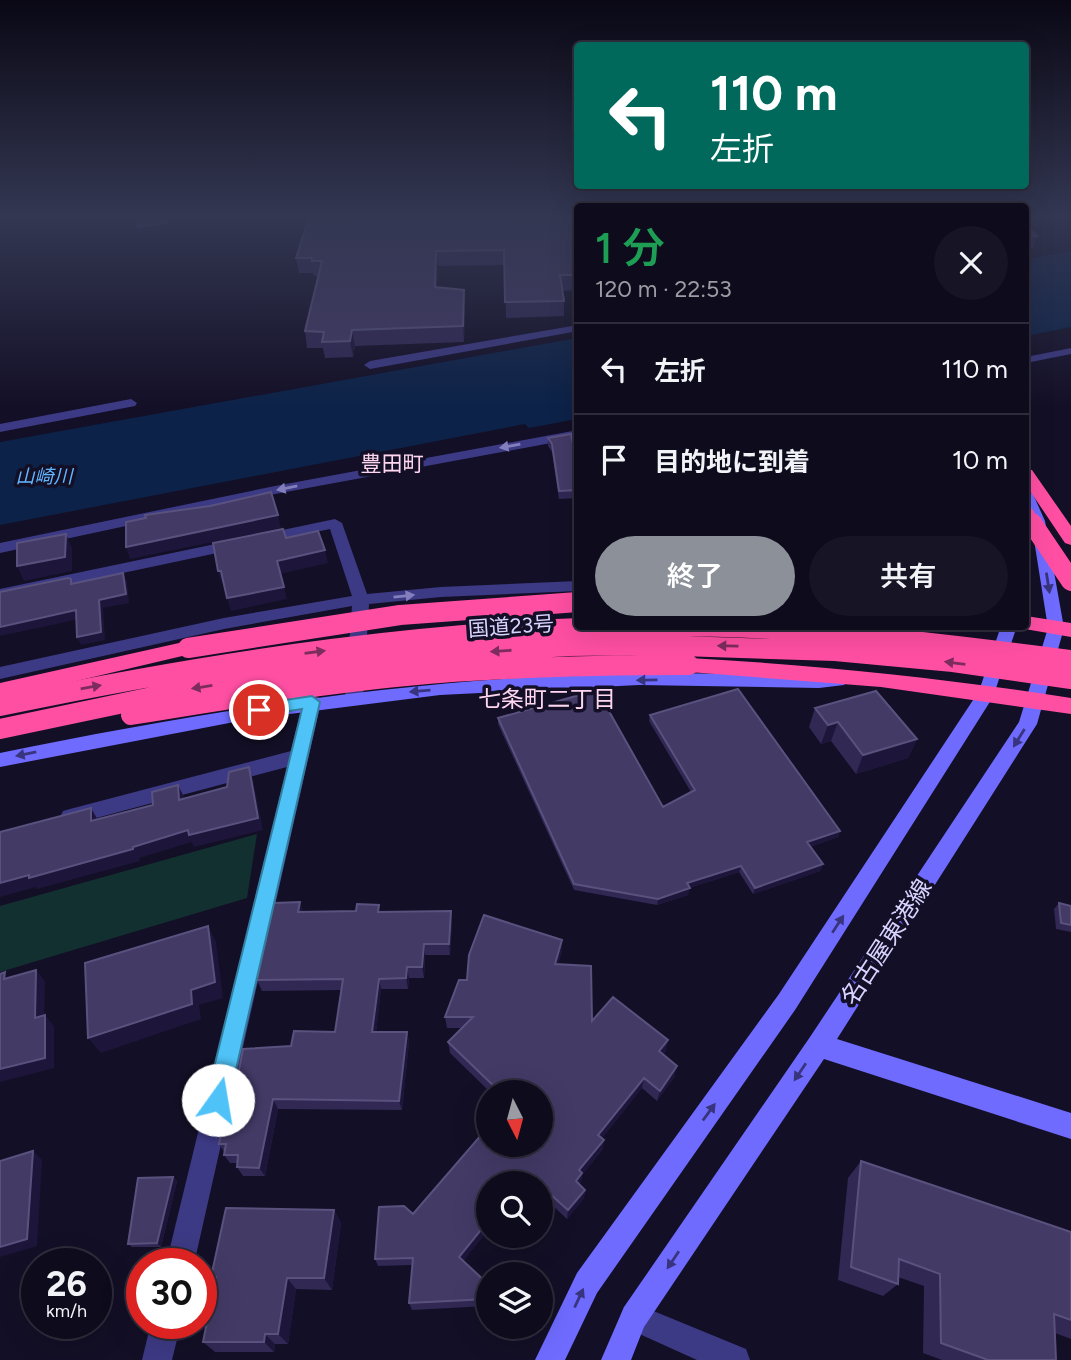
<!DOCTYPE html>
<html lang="ja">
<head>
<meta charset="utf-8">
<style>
	:root { --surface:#0e0b1c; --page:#171425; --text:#f1f3f6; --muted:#9b9ba3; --line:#2e2b3b; --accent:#8c9099 }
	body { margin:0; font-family:Figtree,"Noto Sans JP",sans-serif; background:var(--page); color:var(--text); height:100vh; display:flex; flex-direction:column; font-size:26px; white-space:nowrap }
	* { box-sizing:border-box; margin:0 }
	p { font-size:23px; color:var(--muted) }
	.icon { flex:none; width:38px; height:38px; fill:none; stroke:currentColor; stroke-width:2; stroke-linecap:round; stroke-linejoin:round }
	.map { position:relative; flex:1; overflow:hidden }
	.side { position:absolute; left:574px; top:203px; width:455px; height:427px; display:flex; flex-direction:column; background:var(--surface); border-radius:7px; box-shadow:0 7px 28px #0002,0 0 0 2px var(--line) }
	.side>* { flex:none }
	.top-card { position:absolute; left:574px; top:42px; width:455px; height:147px; border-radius:7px; box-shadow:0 7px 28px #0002,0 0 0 2px var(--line); background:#00695c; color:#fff; overflow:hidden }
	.needle { width:46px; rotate:174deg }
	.fabs { position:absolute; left:476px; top:1080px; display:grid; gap:14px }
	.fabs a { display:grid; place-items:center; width:77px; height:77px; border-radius:50%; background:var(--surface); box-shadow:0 7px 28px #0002,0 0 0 2px var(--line); font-size:35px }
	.speed { position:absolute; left:21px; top:1248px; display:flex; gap:14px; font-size:35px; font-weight:700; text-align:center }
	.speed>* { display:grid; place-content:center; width:91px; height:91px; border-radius:50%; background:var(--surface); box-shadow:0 7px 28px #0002,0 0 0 2px var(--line); line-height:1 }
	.speed small { font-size:18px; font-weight:400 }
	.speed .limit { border:10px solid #d22; background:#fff; color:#111 }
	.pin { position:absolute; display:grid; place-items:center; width:60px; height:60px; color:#fff; margin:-30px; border:4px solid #fff; border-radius:50%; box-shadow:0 2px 7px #0007 }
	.me { position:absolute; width:77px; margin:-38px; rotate:13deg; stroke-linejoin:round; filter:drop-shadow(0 0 5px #0008) }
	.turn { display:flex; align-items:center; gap:24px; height:147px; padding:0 21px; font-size:32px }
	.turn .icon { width:91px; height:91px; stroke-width:2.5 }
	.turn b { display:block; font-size:49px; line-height:60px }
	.round { display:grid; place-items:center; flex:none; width:74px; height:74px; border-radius:37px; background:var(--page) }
	.summary { display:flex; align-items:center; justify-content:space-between; height:119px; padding:0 21px }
	h1 { font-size:42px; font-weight:600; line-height:52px; color:#1e9e55 }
	.action { display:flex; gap:14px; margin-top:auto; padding:14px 21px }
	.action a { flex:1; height:80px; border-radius:42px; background:var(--accent); color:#fff; font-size:28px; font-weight:600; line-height:80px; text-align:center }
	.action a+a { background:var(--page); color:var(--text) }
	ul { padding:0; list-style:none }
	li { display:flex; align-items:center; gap:21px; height:91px; padding:0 21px; border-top:2px solid var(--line) }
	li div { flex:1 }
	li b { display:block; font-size:26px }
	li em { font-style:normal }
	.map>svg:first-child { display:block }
	.green { fill:#12302f }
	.water { fill:#0c2248 }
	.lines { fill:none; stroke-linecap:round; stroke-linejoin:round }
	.street { fill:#3d3a85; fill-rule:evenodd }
	.secondary { fill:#6f6bff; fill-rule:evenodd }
	.highway { fill:#ff4fa3; fill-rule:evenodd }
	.highway-bridge-far1 { stroke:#ff4fa3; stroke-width:16 }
	.highway-bridge { stroke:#ff4fa3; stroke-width:20 }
	.wall { fill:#312854 }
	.shaded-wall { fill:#1d163a }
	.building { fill:#433a66; stroke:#5a527e; stroke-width:2 }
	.oneway { fill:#837fbc }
	.oneway2 { fill:#38347d }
	.oneway3 { fill:#7d2c5e }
	.route { fill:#4fc3f7; stroke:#337fa1; stroke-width:2 }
	.labels { text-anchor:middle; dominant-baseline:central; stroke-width:7; stroke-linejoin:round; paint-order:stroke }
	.far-water-label { font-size:19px; font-style:italic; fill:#62b6ff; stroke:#130f26 }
	.far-quarter-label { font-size:21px; fill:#ffd6f0; stroke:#130f26 }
	.street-label { font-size:21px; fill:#d9d4ff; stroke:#130f26 }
	.neighbourhood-label { font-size:23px; fill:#ffd6f0; stroke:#130f26 }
	.near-street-label { font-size:24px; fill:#d9d4ff; stroke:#130f26 }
</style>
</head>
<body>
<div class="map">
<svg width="1071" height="1360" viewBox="0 0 1071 1360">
	<rect width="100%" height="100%" fill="#130f26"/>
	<path class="green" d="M257,834l-10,64 -247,74v-66z"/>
	<path class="water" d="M1071,251v76l-45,9v-77z
		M577,338v81l-48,9 -4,-4 -525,101v-83z"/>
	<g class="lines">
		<path class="street" d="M578,325v6l-208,38 -6,-4 6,-4z
			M1071,348v6l-45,9v-6z
			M131,399l6,4 -2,3 -135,26v-8z
			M578,430v8l-303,56 -275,59v-10l275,-57z
			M335,519l7,4 25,71 74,-7 137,-6v10l-137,6 -72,7 -6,94 -3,5h-12l-3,-5 7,-92 -128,23 -224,50v-12l224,-49 128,-22 -22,-67 -330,70v-10z
			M312,695l6,2 3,5 -127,562h-28l121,-497 -217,58 -7,-2 -3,-6 3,-6 7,-2 221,-58 12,-49 3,-5z
			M634,1303l112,46 4,11h-53l-73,-33 -4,-10 4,-10z
			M151,1323h30l-9,37h-30z"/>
		<path class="secondary" d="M1026,490l7,4 12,27 19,107 -27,96 -200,315 234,74v26l-247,-80 -180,268 -13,33h-30l23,-53 186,-270 209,-315 29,-94 -17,-107 -5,-12z
			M1001,626h16l-24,71 -198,313 -198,283 -32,67h-30l42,-87 202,-279 200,-303z
			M661,673l177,2 6,2 3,4 -3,4 -25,3 -180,-3 -199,10 -190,24 -250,48v-14c219,-45 437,-79 661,-80z"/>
		<path class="highway" d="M1026,469l6,1 39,56v19l-6,-2 -39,-58z
			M1026,616l45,7v14l-52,-9 7,-2z
			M188,641l7,2 3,5 -3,5 -195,46v-16z
			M689,658c128,7 255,20 382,40v16l-190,-27 -192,-15 -7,-2 -3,-5 3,-5z"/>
		<path class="highway-bridge-far1" d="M1026,514l7,11"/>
		<path class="highway-bridge" d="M1032,523l39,58
			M188,648l212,-33 178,-13
			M0,706c220,-46 446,-80 672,-80 133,0 267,17 399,34
			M131,715c91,-15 183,-30 275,-39 94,-9 189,-11 283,-11
			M0,729l190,-40 213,-32 165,-11 82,-1 185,6 118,11 118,17"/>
	</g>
	<path class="wall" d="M578,218v72l-16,1 2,10v15l-58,2 -1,-53 -67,1 -1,21 27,3 1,16 -1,36 -109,4 -2,11 -28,1 -2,-10h-16l-2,-17 13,-55h-4l-1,-3h-14l-3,-15z
		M1026,225l11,11 -4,12h-7z
		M548,438l30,31v29l-19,1 -7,-47 -4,-6z
		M815,708l102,31 -9,19 -52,16 -25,-33 -10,3 -12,-17z
		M650,715l190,116 -2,6 -28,10 13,17 -3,7 -67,23 -14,-22 -50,16 -1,7 -31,10 -83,-15 -76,-166v-6l165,89 28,-15 -42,-71z
		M1059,903l12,3v26l-15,-3 -2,-20z
		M451,911l1,11 -2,33h-25l-1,23h-15l-1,11h-27l-5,43h31l2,10 -7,68 -124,-1 -13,67h-22l-6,-9v-4h-7l-6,-8v-3l-5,-8 11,-28 61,-70 44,-14 6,-42 -79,1 -5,-11 47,-68z
		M562,940v11l-4,13 34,57 74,30 -3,3 12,22 -18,25 -15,-13 -40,50 1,11 -21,26 -1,7 -2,2 6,6 -1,8 -17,21 -26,-24v-12h-53v53h1l-1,1 -3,-3 -22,27 25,23v22l-76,4 -3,-7 3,-38 -34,1 -3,-7 38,-45 128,-122h-51l-40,-39 -2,-11 14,-14h-15l-2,-11 22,-37z
		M861,1161l210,71v107l-16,-6 1,27h-114l-19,-7 1,-67 -26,-9v7l-15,12 -45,-16 10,-102z
		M173,1177l4,4 -16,66h-29l-4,-3z
		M334,1210l7,13 -9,67 -36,-1 -8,55h-13l-1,8h-59l-12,-10 12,-61 -4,-4z"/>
	<path class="shaded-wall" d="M167,223l1,6 -29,3 -1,-5z
		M436,251l2,15 -2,37 -1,-16z
		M464,290l1,16 -1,36 -1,-16z
		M352,330l3,16 -2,11 -3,-16z
		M278,515l3,13 -151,31 -4,-12z
		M66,534l6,14v23l-48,10 -7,-15z
		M325,550l3,13 -48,11 -3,-13z
		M218,571h3l4,12 -3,1z
		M123,573l4,8 2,22 -26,5 2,32 -24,5 -4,-8 22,-37z
		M284,587l3,12 -56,12 -4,-13z
		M76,610l4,9 -80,17v-9z
		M838,722l-7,19 -10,3 7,-19z
		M917,739l-9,19 -52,16 7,-19z
		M249,767l4,13 10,50 -69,17 -2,-5 -53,16 1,3 -103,28 -1,-2 -36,10v-14l133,-36 55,-17z
		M178,785l6,12 1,16 -6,-13z
		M91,808l7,12 -7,1z
		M840,831l-2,6 -33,12 2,-7z
		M823,864l-3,7 -67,23 2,-6z
		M741,866l-2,6 -54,17 2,-6z
		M690,888l-2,7 -31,10 1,-6z
		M300,902l4,12 -6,-2z
		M451,911l1,11 -2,33 -1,-11z
		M208,926l8,16 7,56 -24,7 2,14 -100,34 -13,-15 103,-48z
		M562,940v11l-8,25 1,-12z
		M424,944l1,11 -1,23 -2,-11z
		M407,967l2,11 -1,11 -2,-11z
		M36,970l9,11 -1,48 -9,-11z
		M379,979l2,10 -6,53 -3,-10z
		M45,1015l9,11v42l-54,14v-13z
		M407,1032l2,10 -7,68 -3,-9z
		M668,1040l-2,11 -9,11 2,-11z
		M677,1066l-2,10 -18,25 3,-10z
		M644,1078l-2,10 -45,56 1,-9z
		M273,1099l5,10 -13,67 -6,-8z
		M604,1140l-1,9 -21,26 -1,7 -6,8 1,-9 3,-11z
		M33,1151l9,9 -5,86 -37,11v-10z
		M173,1177l4,4 -16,66 -4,-4z
		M585,1190l-1,8 -17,21 1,-9z
		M334,1210l7,13 -9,67 -8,-12z
		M484,1226l1,8 -24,30 -2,-7z
		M287,1278l9,11 -8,55 -10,-10z
		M265,1334l10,10 -1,8 -10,-10z"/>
	<path class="building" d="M136,218h29l2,5 -29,4z
		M348,218h230v57h-18l4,26 -59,1 -1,-52 -68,1 -1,36 29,3 -1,36 -111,4 -2,11 -28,1 2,-10 -19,-1 17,-70h-10v-3h-16l12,-38 40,-1z
		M1026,225l11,11h-11z
		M571,434l7,35v21l-19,1 -7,-47 -4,-6z
		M271,492l7,23 -152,32v-25l20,-4 -1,-3 65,-9z
		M283,529l3,9 32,-7 7,19 -48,11 7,26 -57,11 -6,-27h-3l-5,-28z
		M66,534l-1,23 -48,9v-23z
		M123,573l3,21 -27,6 2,32 -24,5 -1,-27 -76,17v-35l68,-14 3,1v5z
		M738,689l102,142 -33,11 16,22 -68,24 -14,-22 -54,17 3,5 -32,11 -84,-15 -76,-166 99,-28 66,117 32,-17 -45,-75z
		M876,691l41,48 -54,16 -25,-33 -10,3 -13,-17z
		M249,767l9,51 -69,17 -1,-5 -55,17v2l-104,29v-3l-29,8v-51l91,-24v13l62,-16 -1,-13 26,-7 1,15 48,-13 2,-15z
		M300,902l-2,10 58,-1 1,-7 22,1 -1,7 73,-1 -2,33h-25l-2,23h-15l-1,11 -27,1 -7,53h35l-8,69 -126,-2 -14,69 -22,-1 1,-12h-14l2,-11h-7l6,-29 5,1 13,-67 48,-3 3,-15 41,1 8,-53 -86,1 17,-77z
		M1059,903l12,3v19l-10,-2z
		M484,915l78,25 -7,24 36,2 1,55 21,-24 55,43 -9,11 18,15 -17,25 -16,-13 -46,57 6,5 -25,30 3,3 -6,8 9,9 -17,20 -27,-24v-3h-4l-7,-6 -6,6h-36v45l-1,1 -3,-3 -25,31 29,27v15l-79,4 4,-45 -38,1 4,-52 25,-1 9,8 70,-81 5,-8v19h53v-52h-41l-52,-50 25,-25h-28l14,-37h8l2,-25z
		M208,926l7,56 -24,8 1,14 -104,34 -3,-75z
		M36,970l-1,48 10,-3v43l-45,11v-95l5,-2 -1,7z
		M33,1151l-6,88 -27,8v-86z
		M861,1161l210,71v88l-17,-6 2,46h-68l-47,-17 -1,-69 -41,-15 -1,25 -47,-17z
		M173,1177l-16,66 -29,1 10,-66z
		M226,1208l108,2 -10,68h-37l-9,56h-13l-1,8h-61l13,-65h-5z"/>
	<defs><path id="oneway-solid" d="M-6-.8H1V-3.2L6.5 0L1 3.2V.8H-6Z" transform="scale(1.75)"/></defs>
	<g class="oneway">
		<use href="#oneway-solid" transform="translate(510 446) rotate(170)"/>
		<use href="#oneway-solid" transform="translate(287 488) rotate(169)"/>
		<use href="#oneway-solid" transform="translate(404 596) rotate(-6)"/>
	</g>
	<g class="oneway2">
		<use href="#oneway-solid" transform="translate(1048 583) rotate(81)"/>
		<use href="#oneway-solid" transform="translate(647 680) rotate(179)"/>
		<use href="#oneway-solid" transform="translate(420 691) rotate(175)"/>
		<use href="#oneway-solid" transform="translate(1019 738) rotate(122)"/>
		<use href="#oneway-solid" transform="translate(26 754) rotate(168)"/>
		<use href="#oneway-solid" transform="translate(838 924) rotate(-57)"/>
		<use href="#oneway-solid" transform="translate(800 1072) rotate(124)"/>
		<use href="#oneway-solid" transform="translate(709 1112) rotate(-54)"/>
		<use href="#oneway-solid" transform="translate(673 1260) rotate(124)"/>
		<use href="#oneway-solid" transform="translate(579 1298) rotate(-65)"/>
	</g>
	<g class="oneway3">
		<use href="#oneway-solid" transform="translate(728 646) rotate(-179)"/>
		<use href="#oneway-solid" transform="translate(501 651) rotate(176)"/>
		<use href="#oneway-solid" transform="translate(315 652) rotate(-8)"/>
		<use href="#oneway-solid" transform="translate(955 663) rotate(-173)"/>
		<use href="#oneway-solid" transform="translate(91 687) rotate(-10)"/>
		<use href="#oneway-solid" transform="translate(202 687) rotate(171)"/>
	</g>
	<linearGradient id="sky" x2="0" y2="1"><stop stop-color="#0a0815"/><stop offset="0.53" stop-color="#333752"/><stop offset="1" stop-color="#333752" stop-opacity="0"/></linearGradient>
	<rect width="1071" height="408" fill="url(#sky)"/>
	<path class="route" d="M312,696l8,6 -91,398 -3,8 -8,3 -8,-3 -4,-8 96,-391 -43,7 -9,-6 9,-6z"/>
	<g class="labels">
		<g class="far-water-label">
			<text x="44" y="476">山崎川</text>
		</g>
		<g class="far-quarter-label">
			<text x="392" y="463">豊田町</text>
		</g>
		<g class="street-label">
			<text transform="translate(511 626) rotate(-4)">国道23号</text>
		</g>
		<g class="neighbourhood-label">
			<text x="547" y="699">七条町二丁目</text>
		</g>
		<g class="near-street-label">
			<text transform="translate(886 942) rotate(-57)">名古屋東港線</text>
		</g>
	</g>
</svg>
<div class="fabs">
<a><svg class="needle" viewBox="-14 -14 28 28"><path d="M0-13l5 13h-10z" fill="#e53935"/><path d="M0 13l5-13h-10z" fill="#9b9ba3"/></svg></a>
<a><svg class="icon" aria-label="search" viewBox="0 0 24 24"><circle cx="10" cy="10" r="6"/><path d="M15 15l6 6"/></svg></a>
<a><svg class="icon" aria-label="layers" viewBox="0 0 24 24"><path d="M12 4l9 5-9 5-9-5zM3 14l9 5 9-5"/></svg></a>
</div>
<div class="speed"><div>26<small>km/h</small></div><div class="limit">30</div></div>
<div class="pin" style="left:259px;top:710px;background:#d93025"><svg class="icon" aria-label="arrive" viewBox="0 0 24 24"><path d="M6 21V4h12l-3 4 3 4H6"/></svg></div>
<svg class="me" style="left:218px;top:1100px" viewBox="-20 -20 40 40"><circle r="19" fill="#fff"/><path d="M0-13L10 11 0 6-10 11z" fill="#4fc3f7"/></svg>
<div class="top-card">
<div class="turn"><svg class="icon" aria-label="left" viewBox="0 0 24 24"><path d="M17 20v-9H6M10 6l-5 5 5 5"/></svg><div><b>110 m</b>左折</div></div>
</div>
<section class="side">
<div class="summary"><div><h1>1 分</h1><p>120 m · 22:53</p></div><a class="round"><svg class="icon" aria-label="close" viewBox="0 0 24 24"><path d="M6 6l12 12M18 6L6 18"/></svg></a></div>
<ul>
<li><svg class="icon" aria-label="left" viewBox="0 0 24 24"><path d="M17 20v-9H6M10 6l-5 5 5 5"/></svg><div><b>左折</b></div><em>110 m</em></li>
<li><svg class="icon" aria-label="arrive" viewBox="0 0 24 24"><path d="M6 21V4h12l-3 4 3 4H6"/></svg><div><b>目的地に到着</b></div><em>10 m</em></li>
</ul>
<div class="action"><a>終了</a><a>共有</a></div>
</section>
</div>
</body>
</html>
